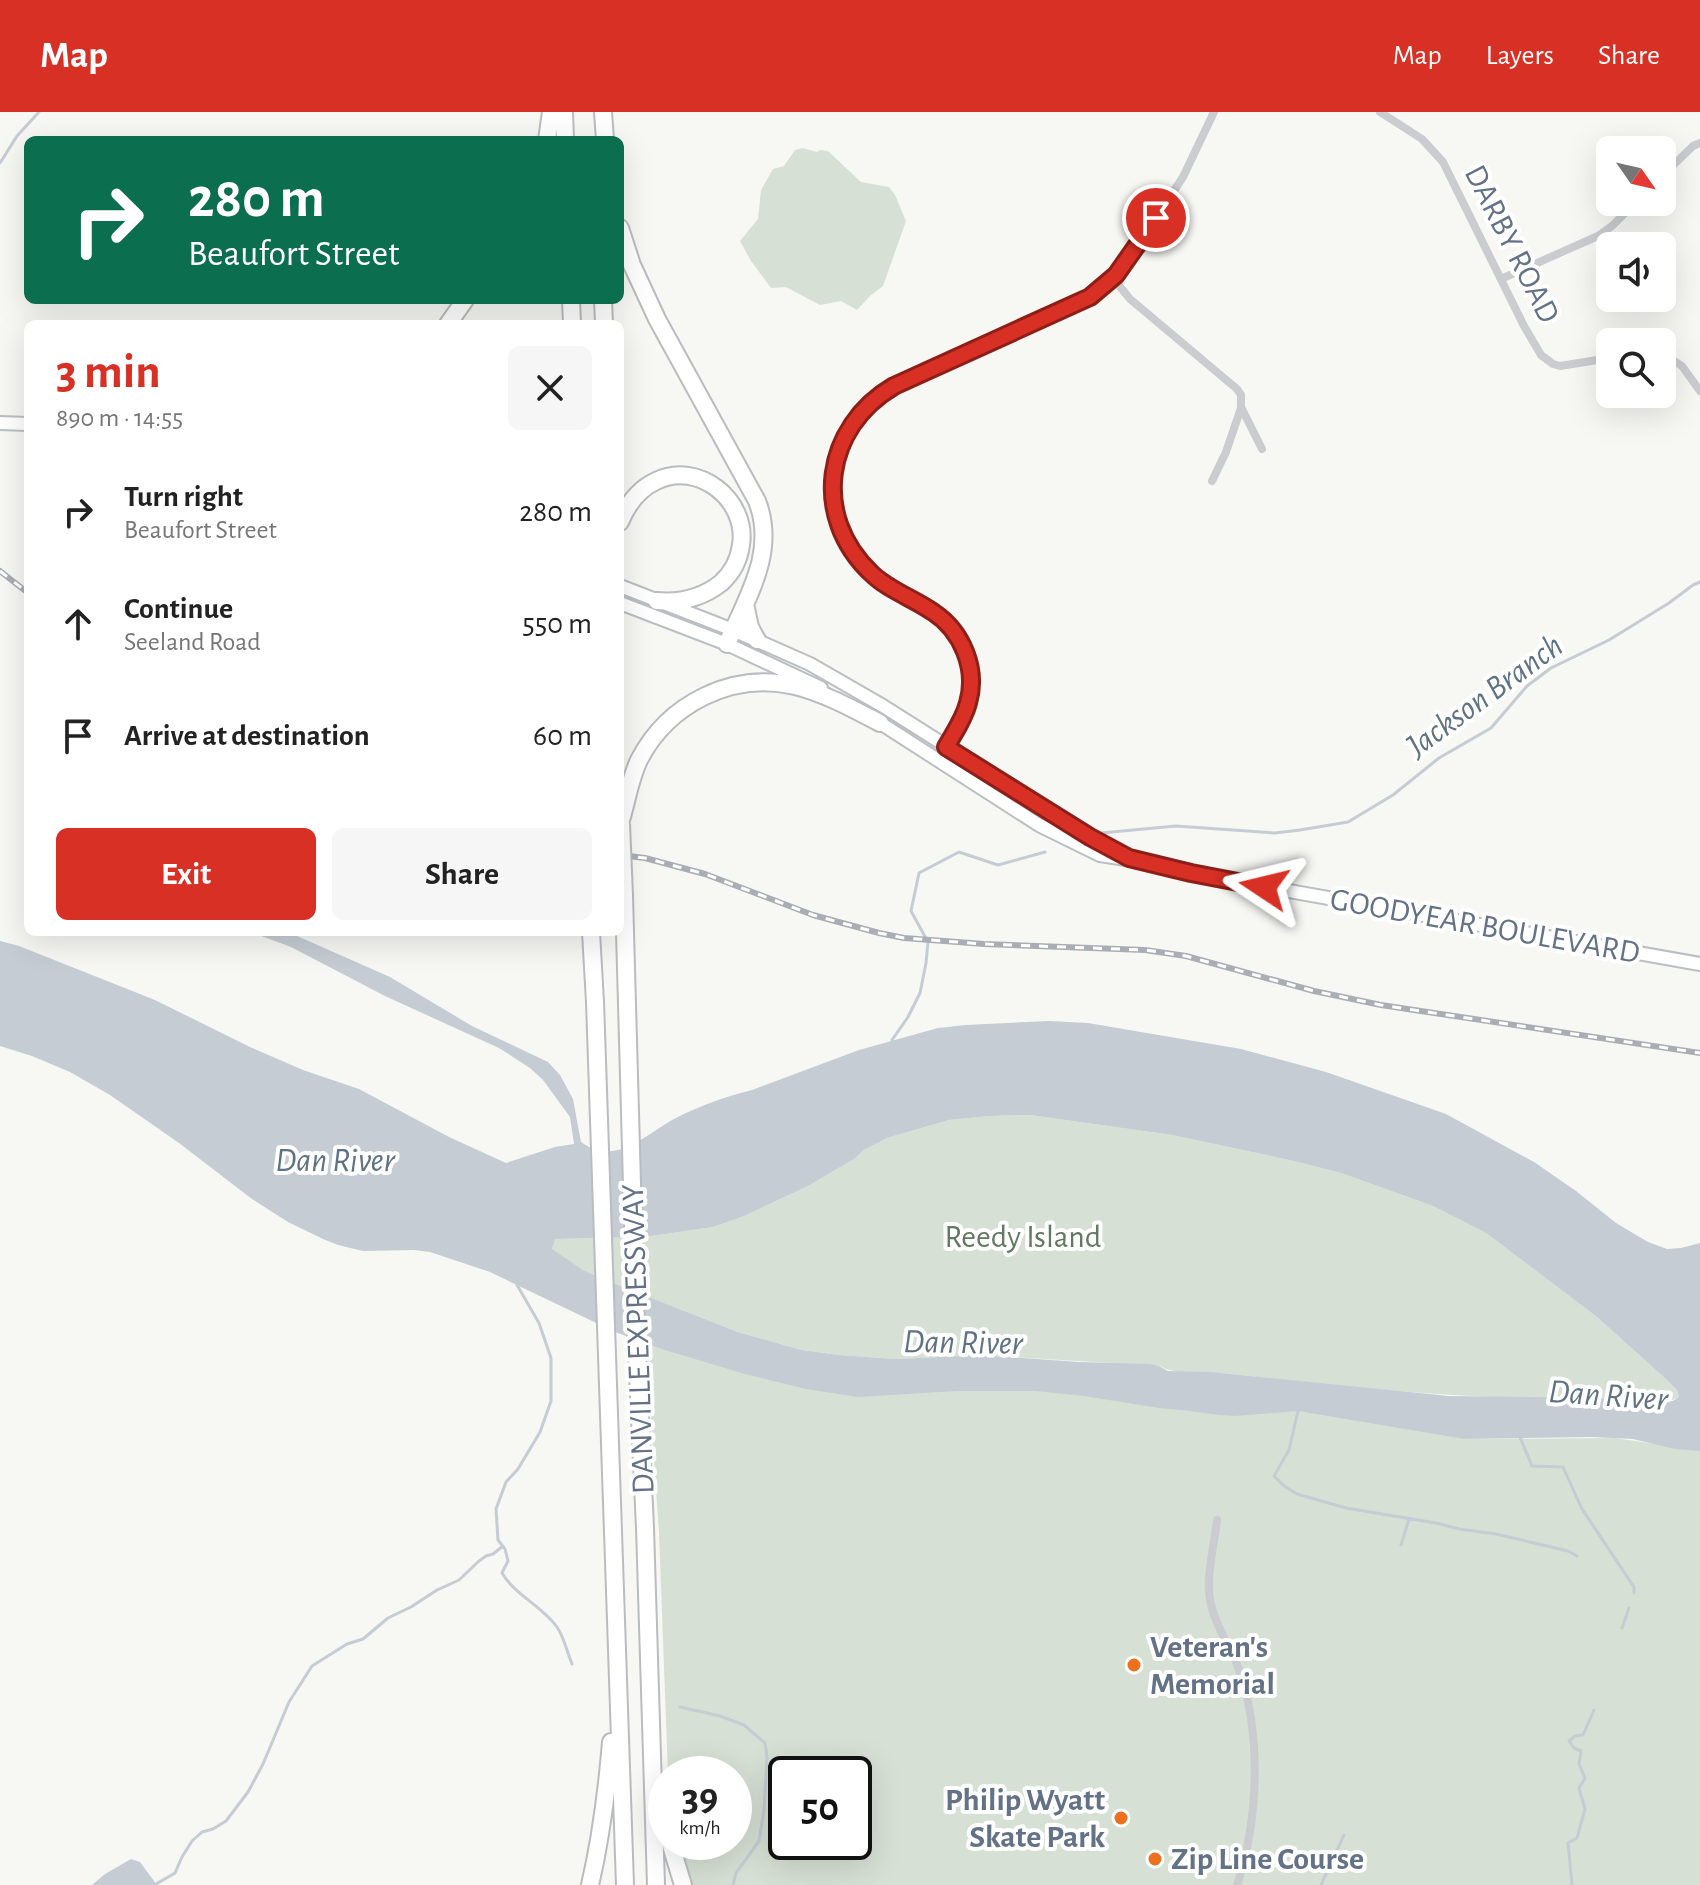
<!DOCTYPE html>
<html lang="en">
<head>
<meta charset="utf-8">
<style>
	:root { --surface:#fff; --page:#f6f6f6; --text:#222; --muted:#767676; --accent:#d93025 }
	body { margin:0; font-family:"Alegreya Sans",sans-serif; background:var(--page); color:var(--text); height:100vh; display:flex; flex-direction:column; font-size:30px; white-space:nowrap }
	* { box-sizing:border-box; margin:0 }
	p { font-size:26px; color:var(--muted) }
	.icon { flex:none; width:44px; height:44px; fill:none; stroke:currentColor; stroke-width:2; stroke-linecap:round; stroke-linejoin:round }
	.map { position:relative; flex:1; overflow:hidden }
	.side { position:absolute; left:24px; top:208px; width:600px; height:616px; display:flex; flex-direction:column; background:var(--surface); border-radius:12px; box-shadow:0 8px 32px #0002 }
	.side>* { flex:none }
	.banner { position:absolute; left:24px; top:24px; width:600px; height:168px; border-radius:12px; box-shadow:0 8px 32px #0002; background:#0b6e4f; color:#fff; overflow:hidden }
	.needle { width:52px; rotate:124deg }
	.fabs { position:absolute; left:1596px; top:24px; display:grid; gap:16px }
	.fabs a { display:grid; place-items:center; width:80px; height:80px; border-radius:12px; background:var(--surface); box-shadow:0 8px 32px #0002; font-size:40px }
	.speed { position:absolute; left:648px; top:1644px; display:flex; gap:16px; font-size:40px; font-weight:700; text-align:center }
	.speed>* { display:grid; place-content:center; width:104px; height:104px; border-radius:50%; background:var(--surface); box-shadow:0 8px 32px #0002; line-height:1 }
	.speed small { font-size:20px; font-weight:400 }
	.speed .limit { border:4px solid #111; border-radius:12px; background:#fff; color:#111 }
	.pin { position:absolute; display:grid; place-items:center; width:68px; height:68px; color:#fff; margin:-34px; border:4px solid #fff; border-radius:50%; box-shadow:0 2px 8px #0007 }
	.me { position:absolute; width:88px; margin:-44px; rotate:280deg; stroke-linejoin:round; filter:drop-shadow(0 0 6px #0008) }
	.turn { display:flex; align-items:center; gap:28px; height:168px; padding:0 32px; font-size:36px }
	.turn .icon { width:104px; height:104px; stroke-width:2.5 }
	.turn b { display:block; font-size:56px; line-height:68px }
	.round { display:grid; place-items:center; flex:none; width:84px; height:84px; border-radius:12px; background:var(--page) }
	.head { display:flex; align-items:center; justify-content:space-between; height:136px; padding:0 32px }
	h1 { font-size:48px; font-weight:700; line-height:60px; color:var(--accent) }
	.action { display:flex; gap:16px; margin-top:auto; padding:16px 32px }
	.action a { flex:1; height:92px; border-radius:12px; background:var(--accent); color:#fff; font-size:32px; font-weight:700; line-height:92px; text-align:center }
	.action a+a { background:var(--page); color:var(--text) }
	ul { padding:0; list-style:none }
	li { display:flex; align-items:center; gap:24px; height:112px; padding:0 32px }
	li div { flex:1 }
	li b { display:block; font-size:30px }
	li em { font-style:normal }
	header { display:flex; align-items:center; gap:48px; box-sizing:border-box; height:112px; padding:0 40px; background:var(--accent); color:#fff }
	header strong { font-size:38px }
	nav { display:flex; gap:44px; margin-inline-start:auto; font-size:28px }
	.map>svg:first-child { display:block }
	.green { fill:#d7e0d5; fill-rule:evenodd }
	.water { fill:#c5ccd3; fill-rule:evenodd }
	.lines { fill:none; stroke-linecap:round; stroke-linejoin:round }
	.stream { stroke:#c5ccd3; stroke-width:3 }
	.secondary-casing { stroke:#bbbfc4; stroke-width:16 }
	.highway-casing { stroke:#b9bcc0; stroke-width:20 }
	.street { stroke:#caccd0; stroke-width:8 }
	.secondary { stroke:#fff; stroke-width:12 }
	.highway { stroke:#fff; stroke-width:16 }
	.rail-casing { stroke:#a9adb4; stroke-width:6 }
	.rail { stroke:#fff; stroke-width:3; stroke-dasharray:9; stroke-linecap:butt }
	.highway-bridge-casing { stroke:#b9bcc0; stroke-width:20; stroke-linecap:butt }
	.highway-bridge { stroke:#fff; stroke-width:16 }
	.route-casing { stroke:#8d1f18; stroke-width:20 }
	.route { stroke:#d93025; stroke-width:14 }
	.poi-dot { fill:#ee701d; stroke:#fff; stroke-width:3 }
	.labels { text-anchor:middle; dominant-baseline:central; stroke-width:8; stroke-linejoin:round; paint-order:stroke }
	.street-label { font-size:32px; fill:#647287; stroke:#fff }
	.park-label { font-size:32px; fill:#617960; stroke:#fff }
	.poi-label { font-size:32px; font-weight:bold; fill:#647287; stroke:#fff; text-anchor:start }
	.water-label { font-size:34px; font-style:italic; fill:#607383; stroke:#fff }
</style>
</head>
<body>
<header>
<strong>Map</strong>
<nav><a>Map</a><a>Layers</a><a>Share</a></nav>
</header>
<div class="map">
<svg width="1700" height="1773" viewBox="0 0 1700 1773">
	<rect width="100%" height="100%" fill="#f7f7f4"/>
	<path class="green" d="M802,36l15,4 4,-2 7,1 33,31 28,5 6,8 11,26 -23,65 -13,10 -13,14 -16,-9 -21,4 -34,-18 -15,1 -20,-27 -11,-20 18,-22 3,-29 12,-21 11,-3 11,-16z
		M1030,1003l142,20 122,26 47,12 92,33 53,27 111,84 70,63 10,10 2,7c-16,11 -85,1 -108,1 -114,1 -227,-11 -340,-24 -21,-2 -54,2 -71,-8l-180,-11 -83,4 -58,-4 -37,-5 -64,-18 -140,-55 -15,-7 -31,-20 2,-11 91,-2 68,-10 29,-10 66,-31 46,-27 10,-9 23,-12 62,-18 41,-4z
		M648,1224l368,51 279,21 175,31 144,-1 86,12v435h-1008l-14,-43h56v-68h-66l-9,-241 -9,-129zM786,1662h68v68h-68z"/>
	<path class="water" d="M251,820h37l102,45 82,49 76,36 12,13 13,24 8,43c36,26 65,-9 95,-24 23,-12 51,-22 76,-28l107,-40 79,-22 28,-3 83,-4 39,2 153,26 85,23 120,42 88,48 42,29 40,32 32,19 19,7 14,-1 19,-5v208l-25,-2 -42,-10 -41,-2 -127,2 -167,-28 -63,5 -16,-1 -37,-5 -23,-2 -75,-12 -48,-5h-79l-99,6 -52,-8 -61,-15 -80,-24 -50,-18 -125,-60 -60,-20 -16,-2 -51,1 -25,-6 -15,-6 -35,-17 -36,-23 -73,-56 -69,-48 -40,-23 -38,-16 -32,-10v-105l19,5 136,54 95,47 53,23 56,19 90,48 57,26 49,-16 19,-3 -4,-27 -27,-37 -13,-12 -31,-20 -114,-52 -94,-49zM1030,1003l142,20 122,26 47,12 92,33 53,27 111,84 70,63 10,10 2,7 -6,4 -18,1 -62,-4 -144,-2 -238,-24 -43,-1 -9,-5 -9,-2 -71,-2 -99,-7 -83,4 -58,-4 -37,-5 -64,-18 -140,-55 -15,-7 -31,-21 3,-10 90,-2 68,-10 29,-10 66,-31 46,-27 10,-9 23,-12 62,-18 41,-4z
		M131,1747l9,3 17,23h-65l13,-11z"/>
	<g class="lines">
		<path class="stream" d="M0,51l17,-27 22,-24
			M1101,721l75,-7 99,7 25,-3 48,-8 45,-27 46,-37 52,-30 36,-42 24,-18 58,-28 60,-37 24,-18 7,-3
			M894,930l-2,-2 16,-23 12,-24 6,-30 2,-21 -17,-31 8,-38 40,-21 39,13 47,-13
			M519,1171l-2,2 22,38 12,35v43l-11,31 -22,37 -12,13 -10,27 2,31 7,9 3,12 -6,12c13,22 40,33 55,54 7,10 10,25 15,37
			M1295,1296l3,3 -9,39 -15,26 10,10 13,8 49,14 90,15 23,6 37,5 72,17 9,5
			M1519,1323l13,31 31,1 19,42 52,78v6
			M1401,1433l8,-26
			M1622,1516l7,-20
			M680,1595l40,9 24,9 21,18 2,14 -3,53 -5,31 -23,32 -3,12
			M156,1772l19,-11 7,-16 10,-16 10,-9 11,-3 13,-8 22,-29 15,-28 26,-62 23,-36 35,-22 16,-5 25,-21 23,-11 26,-17 22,-10 20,-19 7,-5 7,-2 10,-8
			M1321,1773l23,-50
			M1572,1773l-4,-42 9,-5 8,-29 -6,-21 6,-10 -6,-14 2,-13 -7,-3 -5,-7 6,-5 8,-1 11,-25"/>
		<defs>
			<path id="secondary" d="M0,311l28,1
				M620,474l113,44 77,34 73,42 207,131 39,21 104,23 467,83
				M620,491l107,41 94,44
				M874,607l165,106 61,30 26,4"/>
			<path id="highway" d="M564,0l1,28
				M603,0l2,28
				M547,28l4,-28
				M620,116l12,37 25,54 100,182c20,51 -10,96 -30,143
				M571,188l1,24
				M603,188l1,24
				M448,212l17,-24
				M620,410c7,-17 19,-33 36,-41 42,-21 92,19 85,64 -2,15 -9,28 -20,38 -19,15 -41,20 -64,18
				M745,492l5,23 7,13
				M621,708c6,-20 9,-41 18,-60 29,-56 93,-89 156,-74 29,7 58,23 85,37
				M624,784l12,433 9,199 11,357
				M591,820l4,70 30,883
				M670,1730l13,43
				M590,1773c11,-47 17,-95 21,-143"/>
		</defs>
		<use href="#secondary" class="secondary-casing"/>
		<use href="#highway" class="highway-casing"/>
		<path class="street" d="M1380,0l42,27 21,23 81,164 17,29 12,9 7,2 50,-8
			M1662,64l31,-30 7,-3
			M1113,166l17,21 107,90 4,6v12l21,42
			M1501,167l97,-43 14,-10 24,-24
			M1662,241l20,13 18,25
			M1212,369l14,-29 15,-44
			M938,648c23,-38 44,-67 25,-113 -7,-15 -18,-27 -32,-36 -20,-13 -44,-22 -61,-39 -55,-54 -48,-135 13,-180l207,-95 23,-19 16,-19 54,-82 31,-65
			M1217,1408c-3,27 -12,59 -6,85 6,25 22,45 29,68 22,65 18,148 -3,212"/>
		<use href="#secondary" class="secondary"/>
		<use href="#highway" class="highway"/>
		<defs>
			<path id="rail" d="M0,459l28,22
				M620,743l25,3 60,16 108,41 66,18 25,5 80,6 161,6 41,6 128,35 67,14 319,48"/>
		</defs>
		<use href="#rail" class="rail-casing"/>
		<use href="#rail" class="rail"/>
		<defs>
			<path id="highway-bridge" d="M621,712l3,72"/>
		</defs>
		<use href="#highway-bridge" class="highway-bridge-casing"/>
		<use href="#highway-bridge" class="highway-bridge"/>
	</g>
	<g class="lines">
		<defs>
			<path id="route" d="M1156,106l-40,57 -26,22 -196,89c-70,41 -83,130 -23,187 17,17 42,25 62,39 29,19 45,57 35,91 -4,16 -14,30 -22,44l144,90 39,21 62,15 73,14"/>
		</defs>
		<use href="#route" class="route-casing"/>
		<use href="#route" class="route"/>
	</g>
	<g class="poi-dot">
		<circle cx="1134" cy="1553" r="8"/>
		<circle cx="1121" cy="1706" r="8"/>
		<circle cx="1155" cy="1747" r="8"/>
	</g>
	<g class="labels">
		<g class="street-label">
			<text transform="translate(1512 132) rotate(63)">DARBY ROAD</text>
			<text transform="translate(1485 814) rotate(10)">GOODYEAR BOULEVARD</text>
			<text transform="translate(638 1227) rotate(-92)">DANVILLE EXPRESSWAY</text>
		</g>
		<g class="park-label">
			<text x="1023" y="1125">Reedy Island</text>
		</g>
		<g class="poi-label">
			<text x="1150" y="1535">Veteran's<tspan x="1150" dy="37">Memorial</tspan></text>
			<text x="1105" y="1688" text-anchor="end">Philip Wyatt<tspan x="1105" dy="37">Skate Park</tspan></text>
			<text x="1171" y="1747">Zip Line Course</text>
		</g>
		<g class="water-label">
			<text transform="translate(1485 584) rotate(-36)">Jackson Branch</text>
			<text x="335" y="1049">Dan River</text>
			<text transform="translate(963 1231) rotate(1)">Dan River</text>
			<text transform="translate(1608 1284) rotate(4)">Dan River</text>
		</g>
	</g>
</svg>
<div class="fabs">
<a><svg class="needle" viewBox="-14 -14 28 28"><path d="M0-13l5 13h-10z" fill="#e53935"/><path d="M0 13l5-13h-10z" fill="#767676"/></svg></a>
<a><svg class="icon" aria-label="sound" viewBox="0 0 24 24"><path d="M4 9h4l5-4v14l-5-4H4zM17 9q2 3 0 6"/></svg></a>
<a><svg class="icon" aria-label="search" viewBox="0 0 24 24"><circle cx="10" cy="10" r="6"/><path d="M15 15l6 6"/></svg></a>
</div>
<div class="speed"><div>39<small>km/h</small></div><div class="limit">50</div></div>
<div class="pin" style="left:1156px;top:106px;background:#d93025"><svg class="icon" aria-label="arrive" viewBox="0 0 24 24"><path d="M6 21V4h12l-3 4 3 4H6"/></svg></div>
<svg class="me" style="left:1264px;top:775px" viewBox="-20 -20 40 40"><path d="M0-17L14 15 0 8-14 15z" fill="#d93025" stroke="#fff" stroke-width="4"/></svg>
<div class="banner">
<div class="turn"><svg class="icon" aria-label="right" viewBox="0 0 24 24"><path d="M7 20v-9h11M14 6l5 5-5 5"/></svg><div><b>280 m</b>Beaufort Street</div></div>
</div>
<section class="side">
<div class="head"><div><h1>3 min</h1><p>890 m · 14:55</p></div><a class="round"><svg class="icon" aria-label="close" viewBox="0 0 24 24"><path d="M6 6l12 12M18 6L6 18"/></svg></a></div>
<ul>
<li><svg class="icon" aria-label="right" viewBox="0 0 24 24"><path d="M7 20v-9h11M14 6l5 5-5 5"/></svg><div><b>Turn right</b><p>Beaufort Street</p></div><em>280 m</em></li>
<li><svg class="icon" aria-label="ahead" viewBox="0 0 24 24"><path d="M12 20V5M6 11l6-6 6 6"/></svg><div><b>Continue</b><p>Seeland Road</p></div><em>550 m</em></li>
<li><svg class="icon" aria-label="arrive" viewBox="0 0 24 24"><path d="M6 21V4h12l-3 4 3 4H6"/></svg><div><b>Arrive at destination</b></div><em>60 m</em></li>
</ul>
<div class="action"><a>Exit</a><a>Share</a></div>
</section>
</div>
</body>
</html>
